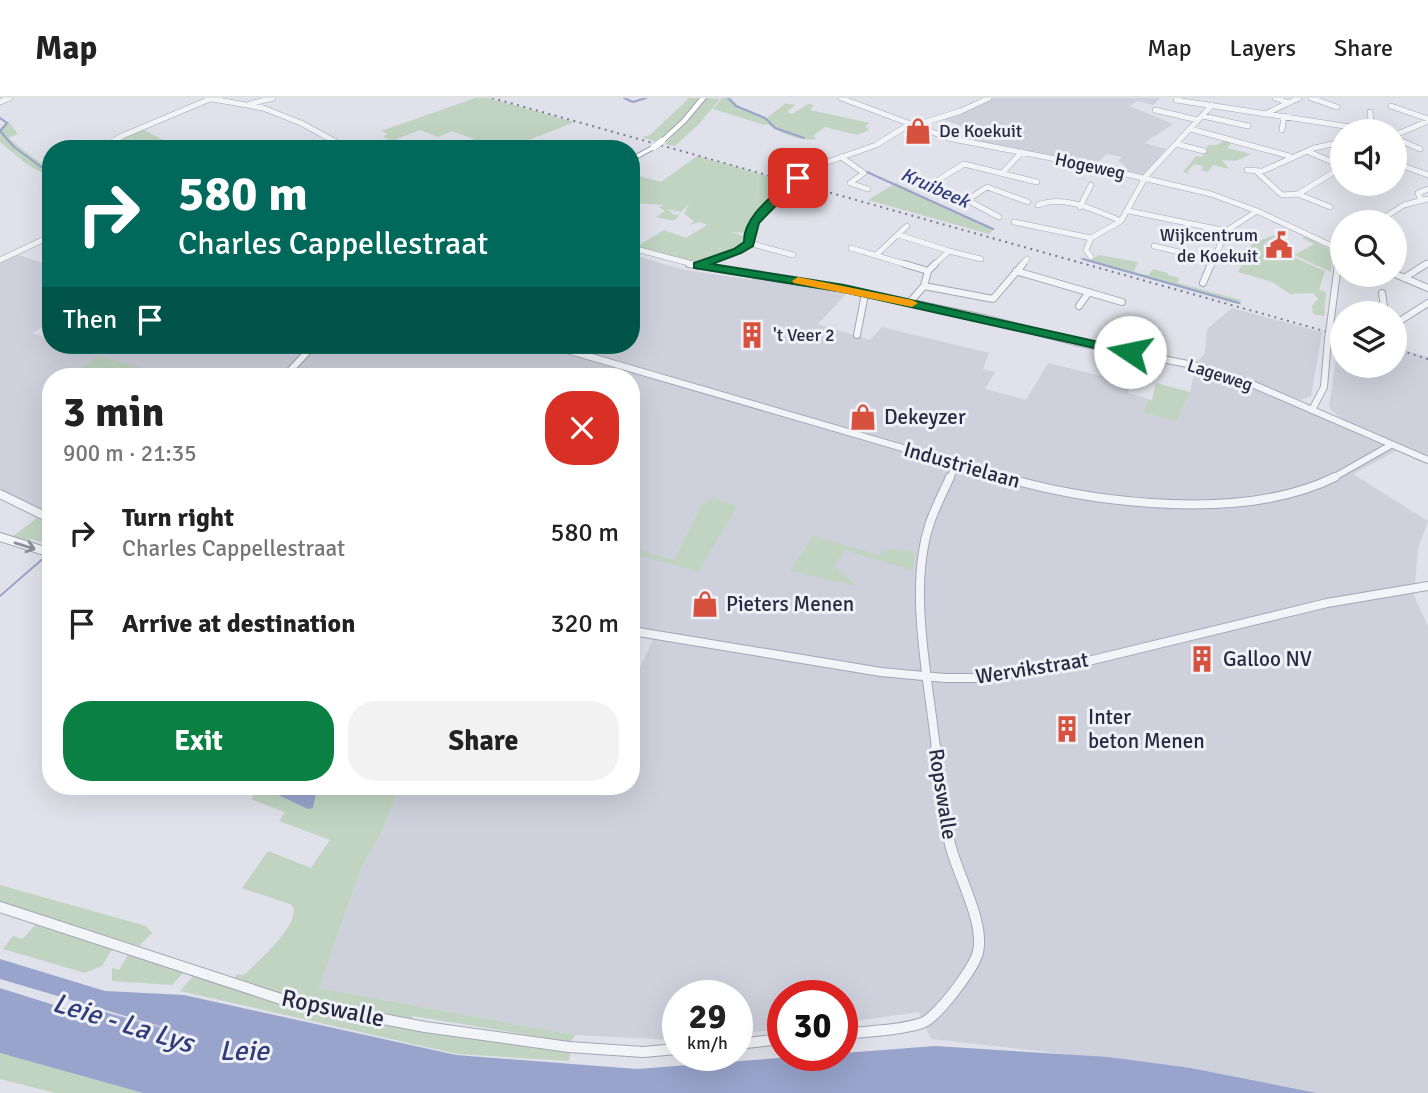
<!DOCTYPE html>
<html lang="en">
<head>
<meta charset="utf-8">
<style>
	:root { --surface:#fff; --page:#f2f2f2; --text:#222; --muted:#767676; --line:#e0e0e0; --accent:#0b8043 }
	body { margin:0; font-family:Signika,sans-serif; background:var(--page); color:var(--text); height:100vh; display:flex; flex-direction:column; font-size:26px; white-space:nowrap }
	* { box-sizing:border-box; margin:0 }
	p { font-size:23px; color:var(--muted) }
	.icon { flex:none; width:38px; height:38px; fill:none; stroke:currentColor; stroke-width:2; stroke-linecap:round; stroke-linejoin:round }
	.map { position:relative; flex:1; overflow:hidden }
	.drawer { position:absolute; left:42px; top:270px; width:598px; height:427px; display:flex; flex-direction:column; background:var(--surface); border-radius:28px; box-shadow:0 7px 28px #0002 }
	.drawer>* { flex:none }
	.hud { position:absolute; left:42px; top:42px; width:598px; height:214px; border-radius:28px; box-shadow:0 7px 28px #0002; background:#00695c; color:#fff; overflow:hidden }
	.buttons { position:absolute; left:1330px; top:21px; display:grid; gap:14px }
	.buttons a { display:grid; place-items:center; width:77px; height:77px; border-radius:50%; background:var(--surface); box-shadow:0 7px 28px #0002; font-size:35px }
	.speed { position:absolute; left:662px; top:882px; display:flex; gap:14px; font-size:35px; font-weight:700; text-align:center }
	.speed>* { display:grid; place-content:center; width:91px; height:91px; border-radius:50%; background:var(--surface); box-shadow:0 7px 28px #0002; line-height:1 }
	.speed small { font-size:18px; font-weight:400 }
	.speed .limit { border:10px solid #d22; background:#fff; color:#111 }
	.pin { position:absolute; display:grid; place-items:center; width:60px; height:60px; color:#fff; margin:-30px; border-radius:14px; box-shadow:0 4px 10px #0006 }
	.me { position:absolute; width:77px; margin:-38px; rotate:281deg; stroke-linejoin:round; filter:drop-shadow(0 0 5px #0008) }
	.turn { display:flex; align-items:center; gap:24px; height:147px; padding:0 21px; font-size:32px }
	.turn .icon { width:91px; height:91px; stroke-width:2.5 }
	.turn b { display:block; font-size:49px; line-height:60px }
	.then { display:flex; align-items:center; height:66px; padding:0 21px; background:#0003; gap:14px; font-size:26px }
	.round { display:grid; place-items:center; flex:none; width:74px; height:74px; border-radius:28px; background:var(--page) }
	.headline { display:flex; align-items:center; justify-content:space-between; height:119px; padding:0 21px }
	h1 { font-size:42px; font-weight:700; line-height:52px }
	.primary-button { display:flex; gap:14px; margin-top:auto; padding:14px 21px }
	.primary-button a { flex:1; height:80px; border-radius:28px; background:var(--accent); color:#fff; font-size:28px; font-weight:700; line-height:80px; text-align:center }
	.primary-button a+a { background:var(--page); color:var(--text) }
	ul { padding:0; list-style:none }
	li { display:flex; align-items:center; gap:21px; height:91px; padding:0 21px }
	li div { flex:1 }
	li b { display:block; font-size:26px }
	li em { font-style:normal }
	header { display:flex; align-items:center; gap:42px; box-sizing:border-box; height:98px; padding:0 35px; background:var(--surface); border-bottom:2px solid var(--line) }
	header strong { font-size:33px }
	nav { display:flex; gap:38px; margin-inline-start:auto; font-size:24px }
	.map>svg:first-child { display:block }
	.built { fill:#ced0dc }
	.green { fill:#c1d4c1 }
	.water { fill:#99a4cc }
	.pier { fill:#e0e1ea }
	.lines { fill:none; stroke-linecap:round; stroke-linejoin:round }
	.stream { stroke:#99a4cc; stroke-width:2 }
	.minor-far3-casing { stroke:#a5a6b5; stroke-width:6 }
	.minor-far2-casing { stroke:#a5a6b5; stroke-width:8 }
	.minor-far1-casing { stroke:#a5a6b5; stroke-width:10 }
	.minor-casing { stroke:#a5a6b5; stroke-width:12 }
	.major-casing { stroke:#9fa2b7; stroke-width:2 }
	.minor-far3 { stroke:#f3f4f8; stroke-width:5 }
	.minor-far2 { stroke:#f3f4f8; stroke-width:6 }
	.minor-far1 { stroke:#f3f4f8; stroke-width:8 }
	.minor { stroke:#f3f4f8; stroke-width:10 }
	.major { fill:#fff; fill-rule:evenodd }
	.rail { stroke:#797c95; stroke-width:2; stroke-dasharray:2 4.5; stroke-linecap:butt }
	.minor-bridge-casing { stroke:#a5a6b5; stroke-width:8; stroke-linecap:butt }
	.major-bridge-casing { stroke:#9fa2b7; stroke-width:7; stroke-linecap:butt }
	.minor-bridge { stroke:#f3f4f8; stroke-width:6 }
	.major-bridge { stroke:#fff; stroke-width:6 }
	.oneway { stroke:#8e8f9e }
	.route { fill:#0b8043; stroke:#07532c; stroke-width:2 }
	.slow { fill:#f59e0b }
	.labels { text-anchor:middle; dominant-baseline:central; stroke-width:6; stroke-linejoin:round; paint-order:stroke }
	.far-poi-label { font-size:18px; fill:#282a43; stroke:#f0f1f7; text-anchor:start }
	.far-street-label { font-size:18px; fill:#282a43; stroke:#f0f1f7 }
	.far-water-label { font-size:19px; font-style:italic; fill:#2f3c79; stroke:#f0f1f7 }
	.poi-label { font-size:21px; fill:#282a43; stroke:#f0f1f7; text-anchor:start }
	.street-label { font-size:21px; fill:#282a43; stroke:#f0f1f7 }
	.near-street-label { font-size:24px; fill:#282a43; stroke:#f0f1f7 }
	.near-water-label { font-size:28px; font-style:italic; fill:#2f3c79; stroke:#f0f1f7 }
</style>
</head>
<body>
<header>
<strong>Map</strong>
<nav><a>Map</a><a>Layers</a><a>Share</a></nav>
</header>
<div class="map">
<svg width="1428" height="995" viewBox="0 0 1428 995">
	<rect width="100%" height="100%" fill="#e0e1ea"/>
	<path class="built" d="M991,0h169l-7,7 -15,-4 -8,5 43,18 -29,19 22,6 -23,26 -20,-5 3,-3 -8,-6 4,-4 -15,-3 -12,11 -134,-26 11,-9 -33,-12z
		M16,156l35,12v56l-19,11 19,6v6h581v-90l53,15 67,10 2,-4 94,16 -30,32 52,16 12,-13 107,26 -6,16 12,3 -10,17 41,11 22,-37 77,19 -1,5 6,2 -2,4 20,6 -5,14 34,8 13,-29 5,-22 51,16 150,65 -43,23 75,47 -10,28 -4,46 14,31v467h-111l-126,-25 -260,-29 -12,-27 -77,11v-27h-60v33l-45,5v-38h-60v44l-102,-5 -256,-47 43,-122 18,-31 20,-49h149l34,7 1,-7h48v-101l25,-54 -25,-4v-251h-581v138l-51,-25v-228z
		M1232,210l90,24 -11,64 -11,4 -104,-36 9,-11 2,-24z
		M1337,233l5,2v33h53v-19l33,10v100l-84,-36 -12,-10 -3,-5 10,-67 -3,-1z"/>
	<path class="green" d="M475,0h13l87,24 -62,24 7,3h-56l-4,-1 14,-9 -22,-8 -14,6 -18,-7 -28,11 -9,-4 5,-3 -7,-3z
		M689,0h10l-20,25 -23,19 -14,-5 8,-2z
		M707,0l13,1 -22,26 -23,21 -10,-2z
		M722,0h9l7,8 29,12 19,-15 9,2 -8,7 5,2 16,-10 6,1 -4,5 60,13 -5,3 4,4 -12,5 -32,-8 -12,9 4,3c-14,3 -37,-5 -49,-15l-4,1 -51,-16z
		M8,23l10,13 -10,4 43,33v7l-26,-15 -25,-21v-13z
		M142,31l38,20h-79z
		M1227,41l6,2 -6,7 24,6 -15,7 -14,-1 7,9 -16,-4 -5,7 -7,-2 2,-4 -9,-2 -7,8 6,3 -10,-3 13,-16 6,1 6,-12h9z
		M697,58l93,26 -39,41 -4,10 -17,-1 18,5 -1,7 -12,7 -39,12 -60,-16 28,-17 22,8 21,-13 6,2 -13,-5 -11,3 5,-4 -10,-7 5,-10 -8,8 -14,-3 7,6 6,-1 -6,7 -18,-4 9,-6 -6,-4 5,-2 -27,-2 2,-2 -7,-8v-19l29,8z
		M896,85l97,47 -4,4 -121,-34z
		M1274,137l4,2 -13,6 4,3 -3,2 11,6 14,2 34,15 -6,19 7,2 -2,24 -11,-2 -1,-8 6,-7 -5,-6 -23,1 -18,-12 -34,-10 14,-28z
		M1305,138l28,15 -2,21 -37,-17 20,-11 -12,-6z
		M1099,157l39,7 -4,10 14,3 5,-6 15,4v2l11,3 -1,5 63,17v5l-161,-46 1,-2 9,3z
		M98,258l54,15 -7,5h-75z
		M1156,285l34,9 -13,29 -34,-8 5,-14 4,1z
		M713,399l24,9 -39,66 -66,-19v-5l42,12 27,-54z
		M37,420l14,8v12l-7,5 -13,-4 -7,5 -15,-5z
		M813,438l66,19 11,-7 24,4 -1,19 -68,-21 -11,16 23,20 -67,-15z
		M260,688h16l-4,6 41,16 3,-14 6,-7 -3,-1h81l-20,49 -18,31 -43,122 256,47 -4,7 -158,-26 -5,13 162,23 -1,9 -112,-7 -277,-63 14,-16 36,13 7,-14 7,1c13,-13 59,-52 48,-70l-50,-17 26,-37 43,17 19,-28 -51,-19 6,-9 -34,-13z
		M0,787l146,41 6,7 -13,13 -139,-44z
		M35,827l75,20 3,3 -11,18 -17,7 -82,-24 10,-13 10,3z
		M129,855l50,16 4,4 -11,12 -60,-4v-13l7,2z
		M0,955l143,40h-88l-55,-14z"/>
	<path class="water" d="M276,688h43l3,1 -6,7 -3,14 -5,1 -36,-17z
		M0,861l105,32 79,4 272,60 181,14 298,-23 173,11 83,11 126,25h-1174l-143,-40v-65l86,26 5,-6 112,33 -203,-61z"/>
	<path class="pier" d="M0,881l204,60 -112,-31 -6,7 -86,-27v-4l85,26 2,-2 -87,-24z"/>
	<g class="lines">
		<path class="stream" d="M624,0l9,4 13,-4
			M728,0l8,8 29,12 10,10 29,10
			M0,20l7,5 -7,8 14,16 37,27
			M867,74l126,57
			M1083,161l156,44
			M0,498l46,-40"/>
		<defs>
			<path id="minor-far3" d="M207,0l56,10 38,15 48,26
				M841,0l107,40 144,28 119,28 46,17 77,36 8,1
				M1275,0l14,5
				M1311,0l26,9
				M1176,2l200,31
				M0,4l10,-4
				M250,6l23,-6
				M1391,8l37,13
				M1155,12l43,10
				M1370,14l2,18
				M1267,15l32,-15
				M1203,18l45,10
				M913,28l48,-15 28,-13
				M1191,31l98,27
				M1282,32l2,-14
				M1395,37l33,-14
				M1395,40l25,11
				M1176,46l28,7
				M100,51l22,-13 88,-37
				M1309,54l33,14
				M841,59l23,16 -14,10 18,6
				M1395,65l33,12
				M1247,72l14,1
				M1004,73l18,-19
				M1298,96l44,-27
				M967,102l32,17
				M1421,102l-3,-7 10,-4
				M1028,104l-41,-15 -20,13 -37,-15 34,-21 73,18
				M1038,107c26,-11 59,6 83,16
				M1080,109l11,-22
				M1330,109l-32,-13 -16,1 -24,-22 56,-25 28,-6
				M1129,113l97,20
				M1014,124l77,16
				M1377,124l27,-17 24,-6
				M899,137l50,16
				M749,145l5,-22 44,-43 24,-14 54,-19 34,-21
				M1154,148l58,14
				M632,150l68,18
				M851,150l60,18
				M876,157l31,-29
				M1091,159l-5,-7 5,-12 30,-17 25,-45 66,-71
				M0,162l51,-24
				M698,168l39,-15 12,-8 44,12
				M933,168l16,-15 32,8
				M1021,168l6,-7
				M1211,168l15,-35 31,-20
				M1338,168l3,-11
				M1423,168l5,-3"/>
			<path id="minor-far2" d="M689,166l155,25 140,29 91,24 123,24 54,18 176,76
				M905,166l23,7
				M698,168l5,-2
				M1016,173l106,31
				M1395,176l33,14
				M1404,180l22,-14
				M1203,185l8,-19
				M924,188l69,13 30,-35
				M1382,195l3,20
				M909,205l15,-17 4,-15 7,-7
				M1079,208l10,-14
				M1395,226l33,-21
				M1330,228l8,-62
				M857,237l8,-41
				M550,247l459,134
				M1312,312l12,-23 4,-48
				M950,381l6,-15
				M1331,381l60,-34"/>
			<path id="minor-far1" d="M1003,379c94,27 242,45 332,0
				M0,396l51,25
				M0,439l51,16
				M632,533l249,41 64,6h37l94,-14 251,-61 101,-17
				M936,651c-7,-67 -28,-158 -7,-223 5,-17 14,-33 21,-49"/>
			<path id="minor" d="M0,809l284,93 141,27 144,20 74,5 34,-3
				M842,936c26,-3 55,-3 80,-11 14,-4 53,-56 56,-71 7,-30 -21,-78 -28,-108 -8,-32 -11,-64 -14,-96
				M737,946l45,-5"/>
			<path id="major" d="M700,0h6l-20,24 -22,20h-4v-2l22,-20z
				M654,47l3,2 -1,1 -24,13v-4z
				M310,247h8l-29,31h-8z"/>
		</defs>
		<use href="#minor-far3" class="minor-far3-casing"/>
		<use href="#minor-far2" class="minor-far2-casing"/>
		<use href="#minor-far1" class="minor-far1-casing"/>
		<use href="#minor" class="minor-casing"/>
		<use href="#major" class="major-casing"/>
		<use href="#minor-far3" class="minor-far3"/>
		<use href="#minor-far2" class="minor-far2"/>
		<use href="#minor-far1" class="minor-far1"/>
		<use href="#minor" class="minor"/>
		<use href="#major" class="major"/>
		<path class="rail" d="M492,0l850,238
			M1395,251l33,10"/>
		<defs>
			<path id="minor-bridge" d="M1328,241l2,-13"/>
			<path id="major-bridge" d="M654,49l8,-6"/>
		</defs>
		<use href="#minor-bridge" class="minor-bridge-casing"/>
		<use href="#major-bridge" class="major-bridge-casing"/>
		<use href="#minor-bridge" class="minor-bridge"/>
		<use href="#major-bridge" class="major-bridge"/>
	</g>
	<defs><path id="oneway-shaft" d="M-6 0H5M1.5-3L5.5 0L1.5 3" fill="none" stroke-width="1.6" stroke-linecap="round" stroke-linejoin="round" transform="scale(1.75)"/></defs>
	<use class="oneway" href="#oneway-shaft" transform="translate(25 448) rotate(17)"/>
	<path class="route" d="M794,78l9,2 -44,45 -6,23 -12,7 -29,11 132,21 286,64 6,3 -6,4 -286,-64 -150,-24v-5l40,-14 10,-7c-1,-27 33,-49 50,-66z"/>
	<path class="slow" d="M798,179l114,23 6,3 -6,4 -118,-24 -2,-2z"/>
	<defs>
		<symbol id="shop-bare" viewBox="-9 -9 18 18"><path d="M-5-2.5h2.3a2.7 3.5 0 0 1 5.4 0H5L5.5 6h-11ZM-1.5-2.5h3a1.5 2.3 0 0 0-3 0Z" fill="#d6513e" stroke="#f0f1f7" stroke-width="2.5" paint-order="stroke"/></symbol>
		<symbol id="civic-bare" viewBox="-9 -9 18 18"><path d="M-.6-6.5H3V-4.5H.6V-3L4-1V1h2V6H-6V1h2V-1L-.6-3ZM-1.2 2.5V6h2.4V2.5Z" fill="#d6513e" stroke="#f0f1f7" stroke-width="2.5" paint-order="stroke"/></symbol>
		<symbol id="building-bare" viewBox="-9 -9 18 18"><path d="M-4-6H4V6H1V3H-1V6H-4ZM-2.5-4.3h1.7v1.8h-1.7ZM.8-4.3h1.7v1.8H.8ZM-2.5-1h1.7V.8h-1.7ZM.8-1h1.7V.8H.8Z" fill="#d6513e" stroke="#f0f1f7" stroke-width="2.5" paint-order="stroke"/></symbol>
	</defs>
	<g fill-rule="evenodd">
		<use href="#shop-bare" x="899" y="14" width="38" height="38"/>
		<use href="#civic-bare" x="1260" y="128" width="38" height="38"/>
		<use href="#building-bare" x="733" y="218" width="38" height="38"/>
		<use href="#shop-bare" x="844" y="300" width="38" height="38"/>
		<use href="#shop-bare" x="686" y="487" width="38" height="38"/>
		<use href="#building-bare" x="1183" y="542" width="38" height="38"/>
		<use href="#building-bare" x="1048" y="612" width="38" height="38"/>
	</g>
	<g class="labels">
		<g class="far-poi-label">
			<text x="939" y="33">De Koekuit</text>
			<text x="1258" y="137" text-anchor="end">Wijkcentrum<tspan x="1258" dy="21">de Koekuit</tspan></text>
			<text x="773" y="237">'t Veer 2</text>
		</g>
		<g class="far-street-label">
			<text transform="translate(1090 68) rotate(12)">Hogeweg</text>
			<text transform="translate(1220 277) rotate(18)">Lageweg</text>
		</g>
		<g class="far-water-label">
			<text transform="translate(935 90) rotate(24)">Kruibeek</text>
		</g>
		<g class="poi-label">
			<text x="884" y="319">Dekeyzer</text>
			<text x="726" y="506">Pieters Menen</text>
			<text x="1223" y="561">Galloo NV</text>
			<text x="1088" y="619">Inter<tspan x="1088" dy="24">beton Menen</tspan></text>
		</g>
		<g class="street-label">
			<text transform="translate(962 367) rotate(16)">Industrielaan</text>
			<text transform="translate(1032 570) rotate(-9)">Wervikstraat</text>
			<text transform="translate(943 696) rotate(81)">Ropswalle</text>
		</g>
		<g class="near-street-label">
			<text transform="translate(333 910) rotate(12)">Ropswalle</text>
		</g>
		<g class="near-water-label">
			<text transform="translate(123 925) rotate(17)">Leie - La Lys</text>
			<text x="244" y="953">Leie</text>
		</g>
	</g>
</svg>
<div class="buttons">
<a><svg class="icon" aria-label="sound" viewBox="0 0 24 24"><path d="M4 9h4l5-4v14l-5-4H4zM17 9q2 3 0 6"/></svg></a>
<a><svg class="icon" aria-label="search" viewBox="0 0 24 24"><circle cx="10" cy="10" r="6"/><path d="M15 15l6 6"/></svg></a>
<a><svg class="icon" aria-label="layers" viewBox="0 0 24 24"><path d="M12 4l9 5-9 5-9-5zM3 14l9 5 9-5"/></svg></a>
</div>
<div class="speed"><div>29<small>km/h</small></div><div class="limit">30</div></div>
<div class="pin" style="left:798px;top:80px;background:#d93025"><svg class="icon" aria-label="arrive" viewBox="0 0 24 24"><path d="M6 21V4h12l-3 4 3 4H6"/></svg></div>
<svg class="me" style="left:1130px;top:254px" viewBox="-20 -20 40 40"><circle r="19" fill="#fff"/><path d="M0-13L10 11 0 6-10 11z" fill="#0b8043"/></svg>
<div class="hud">
<div class="turn"><svg class="icon" aria-label="right" viewBox="0 0 24 24"><path d="M7 20v-9h11M14 6l5 5-5 5"/></svg><div><b>580 m</b>Charles Cappellestraat</div></div>
<div class="then">Then<svg class="icon" aria-label="arrive" viewBox="0 0 24 24"><path d="M6 21V4h12l-3 4 3 4H6"/></svg></div>
</div>
<section class="drawer">
<div class="headline"><div><h1>3 min</h1><p>900 m · 21:35</p></div><a class="round" style="background:#d93025;color:#fff"><svg class="icon" aria-label="close" viewBox="0 0 24 24"><path d="M6 6l12 12M18 6L6 18"/></svg></a></div>
<ul>
<li><svg class="icon" aria-label="right" viewBox="0 0 24 24"><path d="M7 20v-9h11M14 6l5 5-5 5"/></svg><div><b>Turn right</b><p>Charles Cappellestraat</p></div><em>580 m</em></li>
<li><svg class="icon" aria-label="arrive" viewBox="0 0 24 24"><path d="M6 21V4h12l-3 4 3 4H6"/></svg><div><b>Arrive at destination</b></div><em>320 m</em></li>
</ul>
<div class="primary-button"><a>Exit</a><a>Share</a></div>
</section>
</div>
</body>
</html>
